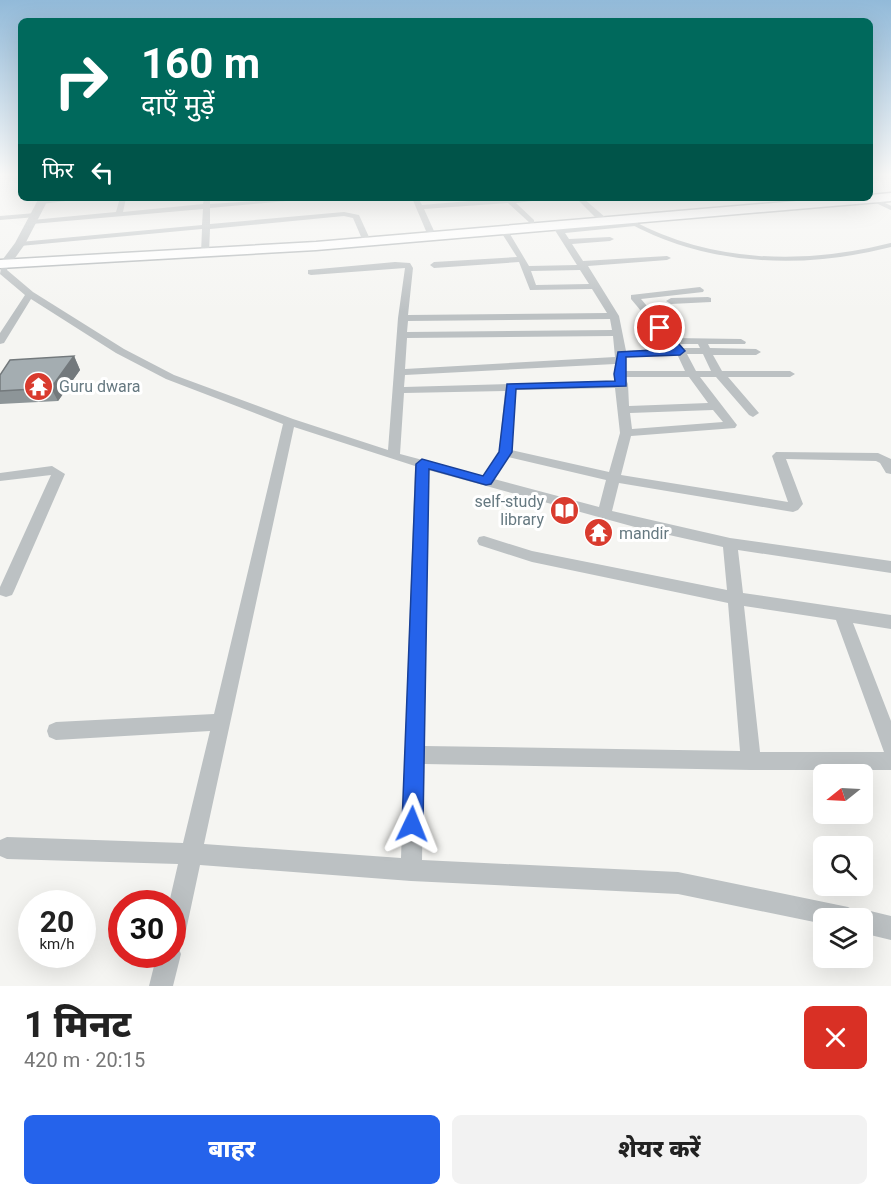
<!DOCTYPE html>
<html lang="hi">
<head>
<meta charset="utf-8">
<style>
	:root { --surface:#fff; --page:#f2f2f2; --text:#222; --muted:#767676; --accent:#2563eb }
	body { margin:0; font-family:Roboto,"Noto Sans Devanagari",sans-serif; background:var(--page); color:var(--text); height:100vh; display:flex; flex-direction:column; font-size:22px; white-space:nowrap }
	* { box-sizing:border-box; margin:0 }
	p { font-size:20px; color:var(--muted) }
	.icon { flex:none; width:33px; height:33px; fill:none; stroke:currentColor; stroke-width:2; stroke-linecap:round; stroke-linejoin:round }
	.map { position:relative; height:986px; overflow:hidden }
	.drawer { display:flex; flex-direction:column; background:var(--surface); flex:1 }
	.drawer>* { flex:none }
	.top-card { position:absolute; left:18px; top:18px; width:855px; height:183px; border-radius:9px; box-shadow:0 6px 24px #0002; background:#00695c; color:#fff; overflow:hidden }
	.needle { width:39px; rotate:252deg }
	.buttons { position:absolute; left:813px; top:764px; display:grid; gap:12px }
	.buttons a { display:grid; place-items:center; width:60px; height:60px; border-radius:9px; background:var(--surface); box-shadow:0 6px 24px #0002; font-size:30px }
	.speed { position:absolute; left:18px; top:890px; display:flex; gap:12px; font-size:30px; font-weight:700; text-align:center }
	.speed>* { display:grid; place-content:center; width:78px; height:78px; border-radius:50%; background:var(--surface); box-shadow:0 6px 24px #0002; line-height:1 }
	.speed small { font-size:15px; font-weight:400 }
	.speed .limit { border:9px solid #d22; background:#fff; color:#111 }
	.pin { position:absolute; display:grid; place-items:center; width:51px; height:51px; color:#fff; margin:-26px; border:3px solid #fff; border-radius:50%; box-shadow:0 2px 6px #0007 }
	.me { position:absolute; width:66px; margin:-33px; rotate:2deg; stroke-linejoin:round; filter:drop-shadow(0 0 4px #0008) }
	.turn { display:flex; align-items:center; gap:21px; height:126px; padding:0 24px; font-size:27px }
	.turn .icon { width:78px; height:78px; stroke-width:2.5 }
	.turn b { display:block; font-size:42px; line-height:51px }
	.then { display:flex; align-items:center; height:57px; padding:0 24px; background:#0003; gap:12px; font-size:22px }
	.round { display:grid; place-items:center; flex:none; width:63px; height:63px; border-radius:9px; background:var(--page) }
	.summary { display:flex; align-items:center; justify-content:space-between; height:102px; padding:0 24px }
	h1 { font-size:36px; font-weight:800; line-height:45px }
	.primary-button { display:flex; gap:12px; margin-top:auto; padding:12px 24px }
	.primary-button a { flex:1; height:69px; border-radius:9px; background:var(--accent); color:#fff; font-size:24px; font-weight:800; line-height:69px; text-align:center }
	.primary-button a+a { background:var(--page); color:var(--text) }
	.map>svg:first-child { display:block }
	.lines { fill:none; stroke-linecap:round; stroke-linejoin:round }
	.trunk-casing { stroke:#afb4b6; stroke-width:3 }
	.service { stroke:#bcc1c3; stroke-width:4 }
	.minor { fill:#bcc1c3; fill-rule:evenodd }
	.tertiary { fill:#bcc1c3; fill-rule:evenodd }
	.trunk { fill:#fff; fill-rule:evenodd }
	.wall { fill:#8d9598 }
	.shaded-wall { fill:#73797c }
	.building { fill:#a4adb1; stroke:#73797c; stroke-width:1.5 }
	.route { fill:#2563eb; stroke:#184099; stroke-width:1.5 }
	.labels { text-anchor:middle; dominant-baseline:central; stroke-width:6; stroke-linejoin:round; paint-order:stroke }
	.poi-label { font-size:16px; fill:#667981; stroke:#fff; text-anchor:start }
</style>
</head>
<body>
<div class="map">
<svg width="891" height="986" viewBox="0 0 891 986">
	<rect width="100%" height="100%" fill="#f5f5f2"/>
	<g class="lines">
		<defs>
			<path id="trunk" d="M891,193v8l-575,49 -316,18v-8l316,-18 515,-44h39v-3z"/>
		</defs>
		<use href="#trunk" class="trunk-casing"/>
		<path class="service" d="M872,199l19,9
			M0,218l36,-3
			M631,222c80,43 174,45 260,23"/>
		<path class="minor" d="M63,198h26l-47,6 -4,-2z
			M120,198h6l-3,14 80,-8 1,-6h6v6l90,-6 -3,2 -87,8v16l134,-12 15,3 10,22 -7,2 -9,-21 -9,-2 -134,13 -1,24 -4,2 -4,-2 1,-24 -182,17 -4,-2 4,-2 182,-17 1,-16 -171,15 -4,-2 4,-2 84,-8z
			M412,198h6l4,7 82,-7h52l-40,5 18,17v4h-3l-23,-21 -84,6 10,22 -4,2 -4,-2z
			M576,198h7l23,20v4h-6z
			M552,222h6l4,7 76,-7v4h-3l-70,7 4,6 41,-2 4,2 -4,2 -38,3 11,17 84,-5 4,2 -4,2 -79,6 31,50 7,35 46,-3 -41,-49v-4l69,-8 4,3 -1,2 -62,7 33,39 67,1 5,3 -1,2h-37l2,4 46,1 5,3 -5,3h-43l9,16h68l5,3 -5,3h-62l31,36 -6,4 -4,-2 -33,-38h-16l37,48 -2,3 -104,8 -10,39 167,27 -16,-46 4,-4 102,1 13,6v15l-5,-1 -6,-10 -4,-2 -90,-2 17,45 -5,6 -5,2 -174,-29 -7,28 118,27 161,23v12l-153,-23 5,43 148,22v14l-38,-6 38,98v49h-140l-327,-6 -2,96 256,12 170,35 9,5 5,-3 29,7v24l-29,-7v-15h-38v6l-146,-30 -267,-13 -211,-16 -16,75 -5,9 2,5 -8,32h-24l8,-32h15v-51h-3l9,-39 -171,-5 -7,-3v-16l7,-3 176,6 27,-112 -154,9 -7,-3 -2,-6 2,-6 7,-3 158,-8 69,-290 -117,-45 -50,-26 -85,-54 -27,44 -4,1v-11l25,-38 -25,-21 2,-11 7,-2 -2,9 26,22 91,57 50,26 119,44 95,31 10,-132 7,-50 -94,7 -3,-1v-4l87,-8 15,1 3,5 -5,47 199,-2 -15,-24 -62,1 -11,-28 -85,6 -4,-3 4,-3 83,-5 -18,-28 4,-2 4,2 22,37 48,-1 -26,-41zM580,270l9,14 -53,1 -5,-14zM610,319l2,11 -205,2 1,-11zM613,336l2,21 -210,12 2,-31zM680,344h18l2,4h-17zM677,354l8,17h-60l1,-14zM687,354h16l8,17h-15zM615,364l-1,17 -210,6 1,-12zM625,377h64l19,26 -79,3 -1,-22zM615,388l5,45 -11,39 -98,-22 5,-60zM505,391l-6,61 -16,24 -83,-22 4,-61zM713,410l10,12 -91,7 -2,-16zM294,427l121,39 -14,392 -197,-14zM508,457l98,23 -7,27 -105,-28zM428,470l214,59 81,18 4,43 -195,-39 -48,-15 -5,1 -2,4 2,4 53,17 196,41 12,148 -316,-5zM744,606l92,14 48,132h-124z
			M708,297l3,1v4l-40,2 -5,-3 5,-3z
			M52,466l13,8 -51,117 -2,4 -6,2 -6,-2v-8l51,-112 -51,6v-8z"/>
		<path class="tertiary" d="M39,198h10l-24,46 -15,21h-8l-2,-2 15,-20z"/>
		<use href="#trunk" class="trunk"/>
	</g>
	<path class="wall" d="M74,356l6,14 -22,31 -58,3v-29z"/>
	<path class="shaded-wall" d="M74,356l6,14 -22,31 -7,-13z"/>
	<path class="building" d="M74,356l-23,32 -51,3v-16l10,-15z"/>
	<linearGradient id="sky" x2="0" y2="1"><stop stop-color="#92bad9"/><stop offset="0.56" stop-color="#fafaf9"/><stop offset="1" stop-color="#fafaf9" stop-opacity="0"/></linearGradient>
	<rect width="891" height="312" fill="url(#sky)"/>
	<path class="route" d="M656,326h7l22,25 -5,4 -54,2v29l-110,3 -4,63 -21,32 -5,1 -57,-16 -6,355 -3,7 -8,3 -7,-3 -3,-7 14,-360 6,-5 61,17 16,-24 8,-68 108,-3 -1,-7 4,-22 54,-3 -16,-19z"/>
	<defs>
		<symbol id="temple-disc" viewBox="-11 -11 22 22"><circle r="9.5" fill="#d93b2e" stroke="#fff"/><path d="M0-6L5-2H3V0L6.5 2.5H4V6H1.5V3h-3V6H-4V2.5H-6.5L-3 0V-2H-5Z" fill="#fff"/></symbol>
		<symbol id="library-disc" viewBox="-11 -11 22 22"><circle r="9.5" fill="#d93b2e" stroke="#fff"/><path d="M-6-4Q-3-5.5-.7-3.5V5Q-3 3-6 4ZM6-4Q3-5.5 .7-3.5V5Q3 3 6 4Z" fill="#fff"/></symbol>
	</defs>
	<g fill-rule="evenodd">
		<use href="#temple-disc" x="22" y="370" width="33" height="33"/>
		<use href="#library-disc" x="548" y="494" width="33" height="33"/>
		<use href="#temple-disc" x="582" y="516" width="33" height="33"/>
	</g>
	<g class="labels">
		<g class="poi-label">
			<text x="59" y="386">Guru dwara</text>
			<text x="544" y="501" text-anchor="end">self-study<tspan x="544" dy="18">library</tspan></text>
			<text x="619" y="533">mandir</text>
		</g>
	</g>
</svg>
<div class="buttons">
<a><svg class="needle" viewBox="-14 -14 28 28"><path d="M0-13l5 13h-10z" fill="#e53935"/><path d="M0 13l5-13h-10z" fill="#767676"/></svg></a>
<a><svg class="icon" aria-label="search" viewBox="0 0 24 24"><circle cx="10" cy="10" r="6"/><path d="M15 15l6 6"/></svg></a>
<a><svg class="icon" aria-label="layers" viewBox="0 0 24 24"><path d="M12 4l9 5-9 5-9-5zM3 14l9 5 9-5"/></svg></a>
</div>
<div class="speed"><div>20<small>km/h</small></div><div class="limit">30</div></div>
<div class="pin" style="left:660px;top:328px;background:#d93025"><svg class="icon" aria-label="arrive" viewBox="0 0 24 24"><path d="M6 21V4h12l-3 4 3 4H6"/></svg></div>
<svg class="me" style="left:412px;top:824px" viewBox="-20 -20 40 40"><path d="M0-17L14 15 0 8-14 15z" fill="#2563eb" stroke="#fff" stroke-width="4"/></svg>
<div class="top-card">
<div class="turn"><svg class="icon" aria-label="right" viewBox="0 0 24 24"><path d="M7 20v-9h11M14 6l5 5-5 5"/></svg><div><b>160 m</b>दाएँ मुड़ें</div></div>
<div class="then">फिर<svg class="icon" aria-label="left" viewBox="0 0 24 24"><path d="M17 20v-9H6M10 6l-5 5 5 5"/></svg></div>
</div>
</div>
<section class="drawer">
<div class="summary"><div><h1>1 मिनट</h1><p>420 m · 20:15</p></div><a class="round" style="background:#d93025;color:#fff"><svg class="icon" aria-label="close" viewBox="0 0 24 24"><path d="M6 6l12 12M18 6L6 18"/></svg></a></div>
<div class="primary-button"><a>बाहर</a><a>शेयर करें</a></div>
</section>
</body>
</html>
